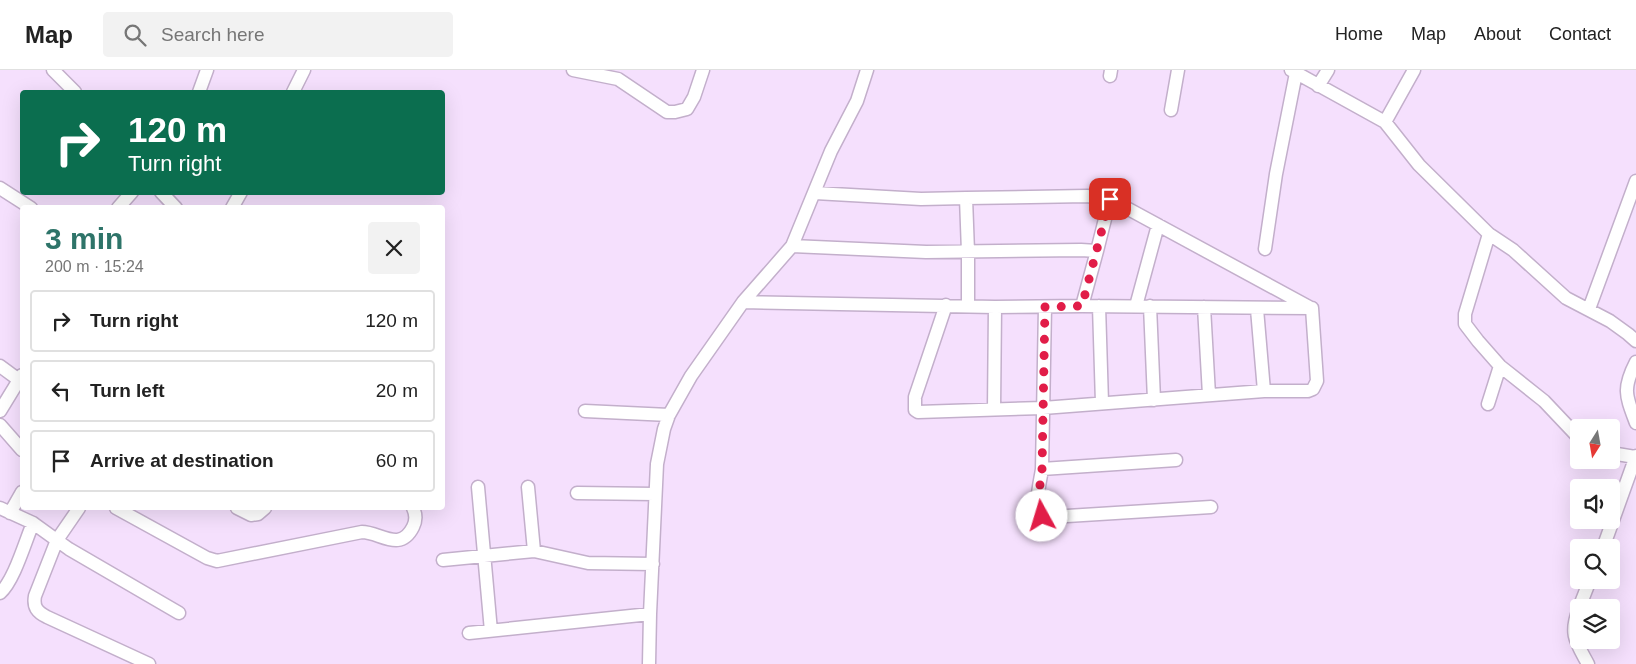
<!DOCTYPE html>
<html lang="en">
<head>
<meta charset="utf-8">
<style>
	:root { --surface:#fff; --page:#f2f2f2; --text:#222; --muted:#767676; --line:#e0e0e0; --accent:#2e7469 }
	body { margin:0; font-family:Arial,sans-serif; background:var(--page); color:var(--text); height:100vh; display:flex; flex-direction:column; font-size:19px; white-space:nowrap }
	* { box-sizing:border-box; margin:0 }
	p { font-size:16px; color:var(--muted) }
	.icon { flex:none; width:28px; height:28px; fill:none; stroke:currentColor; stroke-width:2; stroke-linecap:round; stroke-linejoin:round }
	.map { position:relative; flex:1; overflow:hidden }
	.panel { position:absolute; left:20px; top:135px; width:425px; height:305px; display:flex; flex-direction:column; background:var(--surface); border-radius:5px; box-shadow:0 5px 20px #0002 }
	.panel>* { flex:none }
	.top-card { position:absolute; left:20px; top:20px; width:425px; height:105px; border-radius:5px; box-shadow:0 5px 20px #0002; background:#0b6e4f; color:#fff; overflow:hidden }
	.needle { width:32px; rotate:191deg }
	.fabs { position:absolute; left:1570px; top:349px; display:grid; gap:10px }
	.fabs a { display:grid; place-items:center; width:50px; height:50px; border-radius:5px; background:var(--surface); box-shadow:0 5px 20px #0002; font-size:25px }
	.pin { position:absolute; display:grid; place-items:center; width:42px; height:42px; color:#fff; margin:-21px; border-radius:10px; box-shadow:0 2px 8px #0006 }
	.me { position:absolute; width:55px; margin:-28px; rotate:354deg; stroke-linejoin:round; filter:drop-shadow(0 0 4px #0008) }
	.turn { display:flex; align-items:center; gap:18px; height:105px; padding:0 25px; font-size:22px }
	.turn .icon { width:65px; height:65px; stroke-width:2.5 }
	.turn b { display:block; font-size:35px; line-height:42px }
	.round { display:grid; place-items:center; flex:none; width:52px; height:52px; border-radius:5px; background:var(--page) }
	.summary { display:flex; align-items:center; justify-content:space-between; height:85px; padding:0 25px }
	h1 { font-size:30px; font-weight:800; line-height:38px; color:var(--accent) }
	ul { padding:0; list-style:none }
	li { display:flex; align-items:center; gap:15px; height:62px; margin:0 10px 8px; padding:0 15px; border:2px solid var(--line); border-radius:5px }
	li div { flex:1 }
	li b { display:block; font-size:19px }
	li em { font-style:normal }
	header { display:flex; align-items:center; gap:30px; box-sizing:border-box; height:70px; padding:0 25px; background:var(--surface); border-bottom:1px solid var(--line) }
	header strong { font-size:24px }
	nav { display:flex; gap:28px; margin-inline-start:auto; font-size:18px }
	.search { width:350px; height:45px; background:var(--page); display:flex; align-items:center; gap:12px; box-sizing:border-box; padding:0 18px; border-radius:5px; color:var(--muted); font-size:19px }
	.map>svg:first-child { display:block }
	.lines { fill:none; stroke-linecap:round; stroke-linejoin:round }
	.minor-casing { stroke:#c3afcb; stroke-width:15 }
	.minor { stroke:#fff; stroke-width:12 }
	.route { stroke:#e11d48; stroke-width:9; stroke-dasharray:0 16.2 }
</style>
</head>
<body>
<header>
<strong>Map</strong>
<div class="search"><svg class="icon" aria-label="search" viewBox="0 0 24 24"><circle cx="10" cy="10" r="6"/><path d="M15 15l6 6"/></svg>Search here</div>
<nav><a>Home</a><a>Map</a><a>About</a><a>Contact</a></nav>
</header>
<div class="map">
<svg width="1636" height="594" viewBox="0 0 1636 594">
	<rect width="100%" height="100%" fill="#f5e0fd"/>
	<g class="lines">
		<defs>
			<path id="minor" d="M53,0l22,22
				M573,0l45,9 49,33h8l12,-3 7,-12 9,-27
				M1291,0l94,52 34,43 70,69 24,16 53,48 44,23 18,13 8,7
				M1110,6l1,-6
				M1318,16l10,-16
				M199,22l8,-22
				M293,22l11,-22
				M1171,40l7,-40
				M1385,52l29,-52
				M0,118l31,20
				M161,122l15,16
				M815,123l106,6 45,-1 2,54v54
				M966,128l121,-2 23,3 201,109
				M118,138l14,-16
				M232,138l9,-16
				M1489,164l-24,80v10l13,17 22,25 44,35 35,37
				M792,176l134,6 155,-2 16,1 -15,55
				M1265,179l11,-75 20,-101
				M1097,181l13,-52
				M743,232l252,5 87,-1 230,2
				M946,235l-31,92v13l3,2 125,-4 221,-17h44l5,-2 4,-8 -5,-73
				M1099,236l3,97
				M1136,236l22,-81
				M1150,236l4,94
				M1045,237l-3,162 134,-9
				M1204,237l5,88
				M1257,239l7,82
				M1589,239l47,-128
				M1636,292c-14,27 -10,34 0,61
				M0,296l19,14
				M1488,334l12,-38
				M994,339l1,-102
				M0,341l22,-36
				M585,341l84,4
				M0,355l22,25
				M1611,383l24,4
				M1042,399c-2,14 -8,34 -1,47l10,1 160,-10
				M478,417l13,144
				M528,417l6,64
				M577,423l78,1
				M0,438l33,15 36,26 110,64
				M79,438l-22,32 -22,56c-2,11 2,16 12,21l102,47
				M116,438l91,50 10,3 145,-29c18,0 38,21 51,-5 3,-6 3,-13 0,-19
				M237,438l14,7 7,-1 7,-6
				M10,443l12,-21
				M1603,478l33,-92
				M443,490l91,-9 54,12 65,1
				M0,523c14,-12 25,-51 33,-70
				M1579,538l11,-28
				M1579,539c-10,25 -3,33 9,55
				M469,563l181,-19
				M649,594l1,-50 7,-150 7,-35 5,-14 22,-39 52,-74 49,-56 39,-95 26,-50 10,-31"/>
		</defs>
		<use href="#minor" class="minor-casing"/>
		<use href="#minor" class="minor"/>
	</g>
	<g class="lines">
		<path class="route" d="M1042,446l-3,-3 -1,-12 4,-32 3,-162 37,-1 28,-107"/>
	</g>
</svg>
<div class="fabs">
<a><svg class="needle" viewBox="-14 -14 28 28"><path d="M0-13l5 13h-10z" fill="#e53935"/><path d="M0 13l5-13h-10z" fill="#767676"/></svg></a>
<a><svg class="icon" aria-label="sound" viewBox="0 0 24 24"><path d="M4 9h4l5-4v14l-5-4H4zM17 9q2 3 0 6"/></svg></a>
<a><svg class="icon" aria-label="search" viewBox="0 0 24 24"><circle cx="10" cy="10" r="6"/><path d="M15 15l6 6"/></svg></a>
<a><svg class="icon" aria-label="layers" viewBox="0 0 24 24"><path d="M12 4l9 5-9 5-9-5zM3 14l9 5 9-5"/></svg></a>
</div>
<div class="pin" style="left:1110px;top:129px;background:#d93025"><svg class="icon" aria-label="arrive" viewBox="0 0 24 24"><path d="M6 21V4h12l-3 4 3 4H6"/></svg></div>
<svg class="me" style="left:1042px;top:446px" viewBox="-20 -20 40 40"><circle r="19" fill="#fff"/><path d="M0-13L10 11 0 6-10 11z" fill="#e11d48"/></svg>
<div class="top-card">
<div class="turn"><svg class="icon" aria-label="right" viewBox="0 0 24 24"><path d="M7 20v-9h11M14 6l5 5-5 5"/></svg><div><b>120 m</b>Turn right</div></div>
</div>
<section class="panel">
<div class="summary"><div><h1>3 min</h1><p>200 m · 15:24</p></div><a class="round"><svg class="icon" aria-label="close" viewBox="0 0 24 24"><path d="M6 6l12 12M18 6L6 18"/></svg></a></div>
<ul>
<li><svg class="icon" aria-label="right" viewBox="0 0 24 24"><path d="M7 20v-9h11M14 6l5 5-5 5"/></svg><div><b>Turn right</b></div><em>120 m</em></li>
<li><svg class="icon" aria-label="left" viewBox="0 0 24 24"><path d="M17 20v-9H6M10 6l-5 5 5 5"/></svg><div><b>Turn left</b></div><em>20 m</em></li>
<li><svg class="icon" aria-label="arrive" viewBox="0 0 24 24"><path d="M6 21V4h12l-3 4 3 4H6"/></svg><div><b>Arrive at destination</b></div><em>60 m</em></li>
</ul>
</section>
</div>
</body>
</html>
